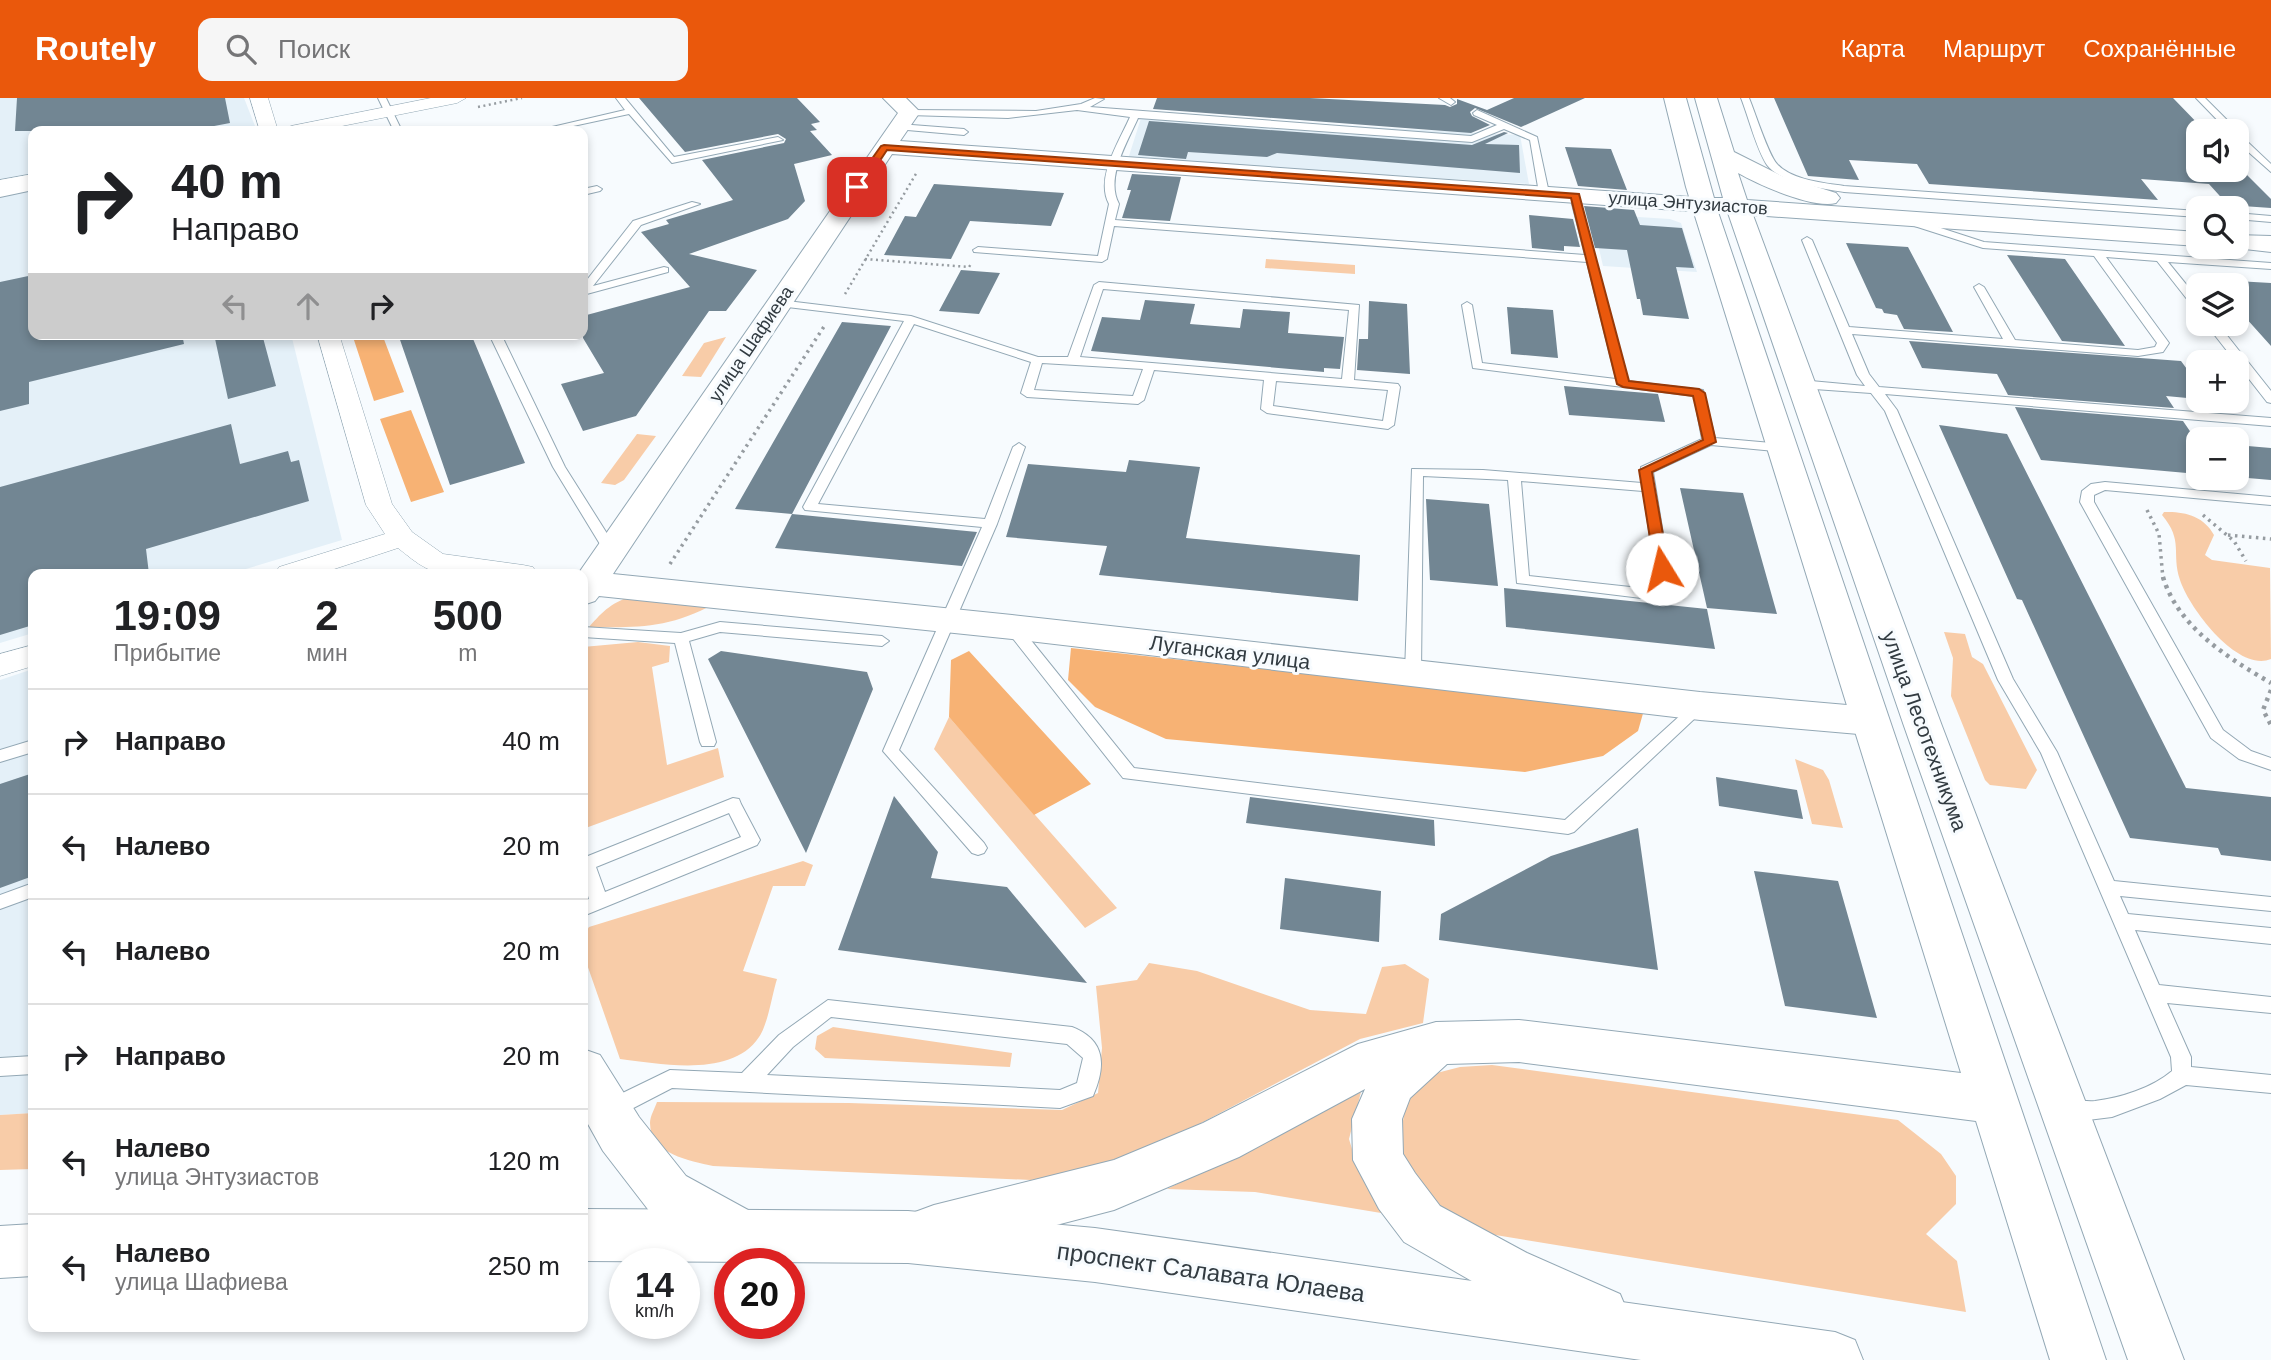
<!DOCTYPE html>
<html lang="ru">
<head>
<meta charset="utf-8">
<style>
	:root { --surface:#fff; --page:#f6f6f6; --text:#202124; --muted:#757577; --line:#e0e0e0; --accent:#ea580c }
	body { margin:0; font-family:Arial,sans-serif; background:var(--page); color:var(--text); height:100vh; display:flex; flex-direction:column; font-size:26px; white-space:nowrap }
	* { box-sizing:border-box; margin:0 }
	p { font-size:23px; color:var(--muted) }
	.icon { flex:none; width:38px; height:38px; fill:none; stroke:currentColor; stroke-width:2; stroke-linecap:round; stroke-linejoin:round }
	.map { position:relative; flex:1; overflow:hidden }
	.panel { position:absolute; left:28px; top:471px; width:560px; height:763px; display:flex; flex-direction:column; background:var(--surface); border-radius:14px; box-shadow:0 4px 10px #0003 }
	.panel>* { flex:none }
	.hud { position:absolute; left:28px; top:28px; width:560px; height:214px; border-radius:14px; box-shadow:0 4px 10px #0003; background:#fff; color:var(--text); overflow:hidden }
	.buttons { position:absolute; left:2186px; top:21px; display:grid; gap:14px }
	.buttons a { display:grid; place-items:center; width:63px; height:63px; border-radius:14px; background:var(--surface); box-shadow:0 4px 10px #0003; font-size:35px }
	.speed { position:absolute; left:609px; top:1150px; display:flex; gap:14px; font-size:35px; font-weight:700; text-align:center }
	.speed>* { display:grid; place-content:center; width:91px; height:91px; border-radius:50%; background:var(--surface); box-shadow:0 4px 10px #0003; line-height:1 }
	.speed small { font-size:18px; font-weight:400 }
	.speed .limit { border:10px solid #d22; background:#fff; color:#111 }
	.pin { position:absolute; display:grid; place-items:center; width:60px; height:60px; color:#fff; margin:-30px; border-radius:14px; box-shadow:0 4px 10px #0006 }
	.me { position:absolute; width:77px; margin:-38px; rotate:351deg; stroke-linejoin:round; filter:drop-shadow(0 0 5px #0008) }
	.turn { display:flex; align-items:center; gap:24px; height:147px; padding:0 28px; font-size:32px }
	.turn .icon { width:91px; height:91px; stroke-width:2.5 }
	.turn b { display:block; font-size:49px; line-height:60px }
	.lanes { display:flex; align-items:center; height:66px; padding:0 28px; background:#0003; justify-content:center; gap:35px; direction:ltr }
	.lanes .off { opacity:.35 }
	.eta { display:flex; justify-content:space-evenly; align-items:center; height:119px; text-align:center }
	.eta b { font-size:42px; font-weight:700; line-height:49px }
	ul { padding:0; list-style:none }
	li { display:flex; align-items:center; gap:21px; height:105px; padding:0 28px; border-top:2px solid var(--line) }
	li div { flex:1 }
	li b { display:block; font-size:26px }
	li em { font-style:normal }
	header { display:flex; align-items:center; gap:42px; box-sizing:border-box; height:98px; padding:0 35px; background:var(--accent); color:#fff }
	header strong { font-size:33px }
	nav { display:flex; gap:38px; margin-inline-start:auto; font-size:24px }
	.search { width:490px; height:63px; background:var(--page); display:flex; align-items:center; gap:18px; box-sizing:border-box; padding:0 24px; border-radius:14px; color:var(--muted); font-size:26px }
	.map>svg:first-child { display:block }
	.built { fill:#e4f0f8 }
	.green { fill:#f8cca8 }
	.forest { fill:#f7b274 }
	.building { fill:#728693 }
	.lines { fill:none; stroke-linecap:round; stroke-linejoin:round }
	.service-casing { stroke:#93a8b5; stroke-width:2 }
	.minor-casing { stroke:#93a8b5; stroke-width:1 }
	.tertiary-casing { stroke:#93a8b5; stroke-width:2 }
	.secondary-casing { stroke:#93a8b5; stroke-width:2 }
	.primary-casing { stroke:#93a8b5; stroke-width:2 }
	.path-far2 { stroke:#969ca1; stroke-width:2.5; stroke-dasharray:2 3.5; stroke-linecap:butt }
	.path-far1 { stroke:#969ca1; stroke-width:3.5; stroke-dasharray:2.5 4.5; stroke-linecap:butt }
	.path { stroke:#969ca1; stroke-width:4.5; stroke-dasharray:3.5 5; stroke-linecap:butt }
	.service { fill:#fff; fill-rule:evenodd }
	.minor { fill:#fff; fill-rule:evenodd }
	.tertiary { fill:#fff; fill-rule:evenodd }
	.secondary { fill:#fff; fill-rule:evenodd }
	.primary { fill:#fff; fill-rule:evenodd }
	.route { fill:#ea580c; stroke:#983908; stroke-width:2 }
	.labels { text-anchor:middle; dominant-baseline:central; stroke-width:6; stroke-linejoin:round; paint-order:stroke }
	.far-street-label { font-size:18px; fill:#323b41; stroke:#f7fbfe }
	.street-label { font-size:21px; fill:#323b41; stroke:#f7fbfe }
	.near-street-label { font-size:24px; fill:#323b41; stroke:#f7fbfe }
</style>
</head>
<body>
<header>
<strong>Routely</strong>
<div class="search"><svg class="icon" aria-label="search" viewBox="0 0 24 24"><circle cx="10" cy="10" r="6"/><path d="M15 15l6 6"/></svg>Поиск</div>
<nav><a>Карта</a><a>Маршрут</a><a>Сохранённые</a></nav>
</header>
<div class="map">
<svg width="2271" height="1262" viewBox="0 0 2271 1262">
	<rect width="100%" height="100%" fill="#f7fbfe"/>
	<path class="built" d="M0,0h244l13,33h-224v45l-33,6z
		M1142,17l378,20 9,49 -401,-25z
		M33,92v144h258l51,206 -113,34h-196v59l-33,10v-447z
		M1591,116l79,5 11,4 16,49 -94,-6z
		M33,571v444l-33,2v-435z"/>
	<path class="green" d="M1266,161l89,6v9l-90,-6z
		M726,239l-25,40 -19,-1 22,-33z
		M637,336l19,2 -32,44 -9,5 -14,-2z
		M2164,414c20,-1 40,4 50,23l-9,20 7,5 58,8 1,91c-33,14 -82,-51 -91,-79 -9,-27 4,-39 -18,-65z
		M634,498l80,8c-44,24 -77,24 -125,23 14,-16 24,-26 45,-31z
		M1944,534l21,2 7,23 11,7 54,106 -11,19 -36,-4 -5,-5 -34,-84 2,-38z
		M638,544l32,4 -1,16 -17,5 15,98 51,-17 6,29 -141,52v-182z
		M949,619l168,191 -32,20 -151,-179z
		M1795,661l28,11 6,10 14,48 -31,-4z
		M803,763l10,4 -8,21h-32l-30,85 34,8c-5,16 -9,45 -18,58 -27,41 -97,27 -139,22l-37,-106v-17l6,-9z
		M1149,865l48,8 113,39 56,4 16,-47 23,-3 24,15 -6,44 -63,16 -174,92 -91,36 -64,13 -318,-14c-23,-5 -63,-12 -63,-43 0,-7 5,-15 7,-21l192,1 213,7 36,-17 4,-45 -6,-62 41,-6z
		M833,929l179,26 -2,14 -185,-9 -10,-9 2,-13z
		M1492,967l406,55 43,34 15,22v28l-30,30 31,27 9,51 -489,-80 -40,-19 -23,-31 -14,-38 6,-46 23,-23 31,-8z
		M1361,994l-12,47 9,30 29,45 -132,-22 -88,-3z
		M33,1015v56l-33,1v-55z"/>
	<path class="forest" d="M352,236h30l22,58 -30,9z
		M411,312l33,82 -33,10 -31,-83z
		M1071,550l573,62 -6,21 -35,25 -78,16 -359,-33 -71,-32 -27,-27z
		M969,553l122,133 -57,31 -85,-98 2,-57z"/>
	<path class="building" d="M17,0h208l5,25 -42,8h-173z
		M639,0h158l23,24 -9,2 6,6 -7,1 22,24 -38,9 11,37 -17,18 -99,35 68,16 -31,41h-17l-73,105 -53,15 -22,-47 43,-11 -21,-35v-22l107,-29 -49,-55 28,-8 -3,-4 67,-20 -31,-40 82,-17 2,-4 -8,-5 -93,18z
		M1157,0h153l135,7 5,2 7,-3v-5l30,11 27,-12h71l-64,29 -46,-19 -5,4 2,4 18,9 -19,8 -318,-24z
		M1774,0h399l32,33h-7v39h38v-6l35,35v9l-43,-3 -19,-21 -68,-5 17,21 -229,-16 -12,-20 -68,-4 10,20 -51,-4z
		M1149,23l323,24 32,-13 4,1 -23,11 34,1 1,28 -243,-20 -10,4 -79,-5 -2,7 -48,-4z
		M1565,49l46,2 16,41 -49,-4z
		M1132,76l49,3 -11,44 -48,-3 9,-28h-4z
		M934,86l130,9 -13,33 -81,-5 -19,38 -67,-4 21,-39 11,1z
		M1584,108l50,4 6,15 42,3 12,40 -18,-1 13,52 -46,-4 -3,-16h-3l-10,-49 -32,-2z
		M1529,117l44,4 7,28 -16,-1v5l-32,-3z
		M1846,145l62,4 45,85 -49,-3 -7,-14 -13,-2 -2,-4 -6,-1z
		M2007,157l58,4 60,87 -63,-5z
		M961,172l39,3 -21,41 -40,-3z
		M33,177v59h149l2,10 -155,38v22l-29,7v-129z
		M2236,183l35,2v63l-35,-39z
		M1145,202l50,4 -5,20 50,4 3,-19 47,3 -2,21 56,4 -4,32 -16,-1v4l-233,-21 11,-34 38,3z
		M1369,203l38,3 3,70 -53,-4 2,-31h9z
		M1507,209l46,3 5,48 -47,-4z
		M842,224l49,4 -99,188 185,18 -15,34 -187,-18 17,-34 -57,-5z
		M214,236h48l14,52 -48,13z
		M398,236h73l54,129 -75,22z
		M1909,243l272,20 17,23v15l-32,-3 8,12 -166,-13 -11,-21 -75,-6z
		M1564,288l94,8 7,28 -96,-7z
		M2015,309l168,14 15,22v31l-157,-14z
		M231,326l9,40 48,-13 3,11 8,-2 10,41 -163,48 3,25h-116v51l-33,10v-148z
		M1939,327l68,9 179,354 85,9v64l-50,-6 -3,-7 -88,-10 -108,-238 -5,-1z
		M2236,347l35,3v32l-35,-3z
		M1129,362l71,7 -14,71 174,17 -2,46 -259,-26 8,-29 -101,-9 22,-73 98,8z
		M1680,390l63,5 34,121 -70,-6z
		M1426,401l63,5 9,82 -68,-6z
		M1504,490l203,21 8,40 -209,-22z
		M721,553l146,21 6,17 -67,164 -98,-194z
		M33,675v103l-33,12v-104z
		M1716,679l81,13 6,29 -84,-13z
		M894,698l44,56 -7,26 76,9 80,96 -249,-33z
		M1250,699l184,23 1,26 -189,-23z
		M1638,730l20,142 -219,-30 2,-26 110,-58z
		M1754,773l84,10 39,137 -92,-12z
		M1285,780l96,13 -2,51 -99,-13z"/>
	<g class="lines">
		<defs>
			<path id="service" d="M378,0h8l16,33h-8z
				M616,0h9l49,59 104,-20 5,3 -111,23 -43,-49 -79,17h-15l90,-21z
				M1095,0l9,1 -14,8 381,29 26,-11 -23,-10 -1,-2 4,-3 60,27 12,56 -5,3 -5,-3 -9,-53 -26,-11 -32,13 -334,-24c-11,25 -33,60 -19,86l-4,16 470,35 -15,-59 8,-2 50,187 75,9 12,48 69,6 6,4 -6,4 -73,-7 -58,27 20,124 -7,5 -149,-18 -9,-103 -85,-4 -2,197 -8,5 -5,-1 -3,-4 7,-204 71,1 159,13 -1,-16 61,-28 -8,-43 -221,-28 -11,-63 5,-3 5,3 10,58 134,16 -29,-117 -473,-36 -7,33 -5,3 -128,-10 -1,-2 5,-3 120,9 11,-52c-14,-26 10,-62 21,-87l-53,-7 -69,8 -99,-3 -3,-1v-4l130,1 45,-7zM1521,383l122,10 15,99 -129,-14z
				M1439,0h11l5,4 -4,3z
				M1741,0h8c6,14 19,56 28,66 14,16 47,19 67,22l354,25v6l-354,-25c-19,-3 -65,-10 -77,-27 -11,-17 -18,-47 -26,-67z
				M2196,0h9l31,31 1,2v1l34,32v8l-35,-31v-10h-8z
				M899,26l65,5 4,3 -4,3 -68,-6 -1,-2z
				M33,86v6l-33,7v-6z
				M597,88l5,3 -2,2 -17,4v-6z
				M692,104l8,2 -59,21 -48,61 71,-19 4,1v4l-85,23v-10l50,-64z
				M2236,115l35,3v6l-35,-3z
				M1905,121h8l71,23 287,21v6l-103,-7 30,37v10l-4,-1 -37,-47 -51,-4 63,86 -6,9 -25,4 -286,-22 17,40 10,13 392,31v8l-386,-32 12,16 116,269 44,73 57,129 157,16v14l-151,-15 8,18 143,14v16l-136,-14 24,55 112,12v16l-104,-10 24,54v10l80,8v18l-85,-8 -26,14 -48,18 -24,3 -26,-4 -3,-7 3,-7c11,-4 21,0 33,-1 25,-3 57,-13 77,-30l-1,-14 -130,-304 -43,-73 -113,-269 -14,-18 -71,-5 -6,-4 6,-4 65,6 -8,-11 -55,-135 5,-3 5,3 37,87 154,12 -29,-52 5,-3 5,3 31,53 123,10 17,-3 2,-4 -63,-87 -111,-8 -78,-25z
				M1099,184l260,23 -5,75 44,4 2,3 -6,38 -6,4 -121,-16 -6,-4 3,-29 -110,-10 -10,30 -6,4 -111,-7 -6,-4 10,-31 -117,-38 -96,180 167,15 28,-72 6,-4 6,4 -28,77 -98,226 85,93 3,5 -3,5 -6,2 -6,-2 -89,-102 99,-224 -177,-17 -2,-3 101,-186 -125,-15 -5,-3 5,-3 132,16 127,41h30l26,-72zM1103,191l246,21 -7,69 -262,-22zM1042,265l101,6 -10,27 -99,-6zM1276,283l112,9 -5,31 -110,-15z
				M2206,226h12l53,67v12l-4,-1z
				M489,236h12l64,133 53,84 -2,3h-10l-53,-87z
				M2105,384l166,15v8l-166,-15 -11,5v7l129,228 28,21 20,7v12l-32,-11 -28,-21 -131,-236 2,-11 9,-7z
				M720,524l162,14 7,5 -7,5 -162,-14 -31,9 27,101 -2,4h-12l-2,-4 -25,-99 -92,-6v-10l98,6z
				M1012,524l5,1 117,145 431,52 130,-118 5,-2 8,6 -134,126 -6,2 -445,-56 -116,-147 -2,-4 2,-4z
				M33,642v12l-33,10v-12z
				M733,700l6,1 2,5 19,36 -3,5 -174,71v-15l6,-2 -6,-19v-22zM729,715l12,24 -136,55 -9,-25z
				M33,785v14l-33,12v-14z
				M828,902l244,27c34,13 34,39 21,69l-33,12 -388,-20 -56,29 -7,2 -7,-2 -3,-7 3,-7 68,-33 72,3 37,-38zM831,919l236,27 16,14 -6,25 -17,7 -293,-15 26,-28z
				M33,958v18l-33,2v-18z"/>
			<path id="minor" d="M250,0h18l10,33h-18z
				M431,0h35l-9,5 -140,28h-35l9,-5z
				M33,76v12l-33,6v-12z
				M317,236h22l53,170 20,28 31,22 80,11 10,2 4,7c-29,0 -85,7 -111,-6 -10,-5 -19,-13 -28,-20l-79,26h-44l4,-7 106,-33 -19,-29z
				M33,547v21l-33,10v-22z"/>
			<path id="tertiary" d="M883,0h23l14,14 -20,29 804,57 8,2 4,5 -4,5 -8,2 -812,-58 -279,420 399,41 688,77 170,15 14,4 5,10 -5,10 -14,4 -170,-15 -688,-81 -413,-43 -4,5 -12,4v-31h-5l320,-461z
				M583,951l17,6 39,62 47,59 73,40 7,19 -7,19 -19,7 -19,-7 -71,-42 -47,-61 -20,-36z"/>
			<path id="secondary" d="M1664,0h22l28,100h9l-28,-100h22l17,54 48,24 54,17 4,5 -4,5c-23,6 -77,-18 -98,-30l9,27 451,32v14l-445,-31 189,511 242,634h-56l-224,-634 -176,-513 -10,-1 388,1148h-56l-74,-239 -457,-59 -72,2 -37,34 -8,21 1,35 12,19 25,33 87,47 93,41 8,19 -8,19 -19,8 -112,-49 -85,-49 -25,-33 -26,-49 -1,-41 13,-30 -126,68 -125,53 -180,47 -19,-7 -7,-19 7,-19 19,-7 180,-45 89,-37 155,-79 78,-22 83,-2 442,53 -275,-886z
				M2236,137l35,1v16l-44,-5h9z"/>
			<path id="primary" d="M583,1111l325,2 187,17 740,104 20,8 8,20h-222l-546,-78 -187,-19 -325,-2z
				M33,1126v52l-33,2v-52z"/>
		</defs>
		<use href="#service" class="service-casing"/>
		<use href="#minor" class="minor-casing"/>
		<use href="#tertiary" class="tertiary-casing"/>
		<use href="#secondary" class="secondary-casing"/>
		<use href="#primary" class="primary-casing"/>
		<path class="path-far2" d="M478,9l44,-9
			M865,161l104,8 2,-3
			M845,196l72,-122"/>
		<path class="path-far1" d="M2147,412l12,24 4,45
			M2203,417l31,26 12,20
			M2228,437l43,4
			M670,466l155,-239"/>
		<path class="path" d="M2163,479c15,50 65,81 108,106
			M2271,592l-8,20 8,15"/>
		<use href="#service" class="service"/>
		<use href="#minor" class="minor"/>
		<use href="#tertiary" class="tertiary"/>
		<use href="#secondary" class="secondary"/>
		<use href="#primary" class="primary"/>
	</g>
	<path class="route" d="M884,47l695,49 50,187 70,8 6,4 11,49 -64,30 17,97 -7,4 -7,-4 -16,-99 64,-30 -10,-44 -70,-9 -6,-3 -46,-186 -684,-48 -26,39h-7l-2,-2 29,-41z"/>
	<g class="labels">
		<g class="far-street-label">
			<text transform="translate(1688 105) rotate(4)">улица Энтузиастов</text>
			<text transform="translate(751 246) rotate(-56)">улица Шафиева</text>
		</g>
		<g class="street-label">
			<text transform="translate(1230 554) rotate(7)">Луганская улица</text>
			<text transform="translate(1925 633) rotate(70)">улица Лесотехникума</text>
		</g>
		<g class="near-street-label">
			<text transform="translate(1211 1174) rotate(8)">проспект Салавата Юлаева</text>
		</g>
	</g>
</svg>
<div class="buttons">
<a><svg class="icon" aria-label="sound" viewBox="0 0 24 24"><path d="M4 9h4l5-4v14l-5-4H4zM17 9q2 3 0 6"/></svg></a>
<a><svg class="icon" aria-label="search" viewBox="0 0 24 24"><circle cx="10" cy="10" r="6"/><path d="M15 15l6 6"/></svg></a>
<a><svg class="icon" aria-label="layers" viewBox="0 0 24 24"><path d="M12 4l9 5-9 5-9-5zM3 14l9 5 9-5"/></svg></a>
<a>+</a>
<a>−</a>
</div>
<div class="speed"><div>14<small>km/h</small></div><div class="limit">20</div></div>
<div class="pin" style="left:857px;top:89px;background:#d93025"><svg class="icon" aria-label="arrive" viewBox="0 0 24 24"><path d="M6 21V4h12l-3 4 3 4H6"/></svg></div>
<svg class="me" style="left:1662px;top:471px" viewBox="-20 -20 40 40"><circle r="19" fill="#fff"/><path d="M0-13L10 11 0 6-10 11z" fill="#ea580c"/></svg>
<div class="hud">
<div class="turn"><svg class="icon" aria-label="right" viewBox="0 0 24 24"><path d="M7 20v-9h11M14 6l5 5-5 5"/></svg><div><b>40 m</b>Направо</div></div>
<div class="lanes"><svg class="icon off" aria-label="left" viewBox="0 0 24 24"><path d="M17 20v-9H6M10 6l-5 5 5 5"/></svg><svg class="icon off" aria-label="ahead" viewBox="0 0 24 24"><path d="M12 20V5M6 11l6-6 6 6"/></svg><svg class="icon" aria-label="right" viewBox="0 0 24 24"><path d="M7 20v-9h11M14 6l5 5-5 5"/></svg></div>
</div>
<section class="panel">
<div class="eta">
<div><b>19:09</b><p>Прибытие</p></div>
<div><b>2</b><p>мин</p></div>
<div><b>500</b><p>m</p></div>
</div>
<ul>
<li><svg class="icon" aria-label="right" viewBox="0 0 24 24"><path d="M7 20v-9h11M14 6l5 5-5 5"/></svg><div><b>Направо</b></div><em>40 m</em></li>
<li><svg class="icon" aria-label="left" viewBox="0 0 24 24"><path d="M17 20v-9H6M10 6l-5 5 5 5"/></svg><div><b>Налево</b></div><em>20 m</em></li>
<li><svg class="icon" aria-label="left" viewBox="0 0 24 24"><path d="M17 20v-9H6M10 6l-5 5 5 5"/></svg><div><b>Налево</b></div><em>20 m</em></li>
<li><svg class="icon" aria-label="right" viewBox="0 0 24 24"><path d="M7 20v-9h11M14 6l5 5-5 5"/></svg><div><b>Направо</b></div><em>20 m</em></li>
<li><svg class="icon" aria-label="left" viewBox="0 0 24 24"><path d="M17 20v-9H6M10 6l-5 5 5 5"/></svg><div><b>Налево</b><p>улица Энтузиастов</p></div><em>120 m</em></li>
<li><svg class="icon" aria-label="left" viewBox="0 0 24 24"><path d="M17 20v-9H6M10 6l-5 5 5 5"/></svg><div><b>Налево</b><p>улица Шафиева</p></div><em>250 m</em></li>
</ul>
</section>
</div>
</body>
</html>
